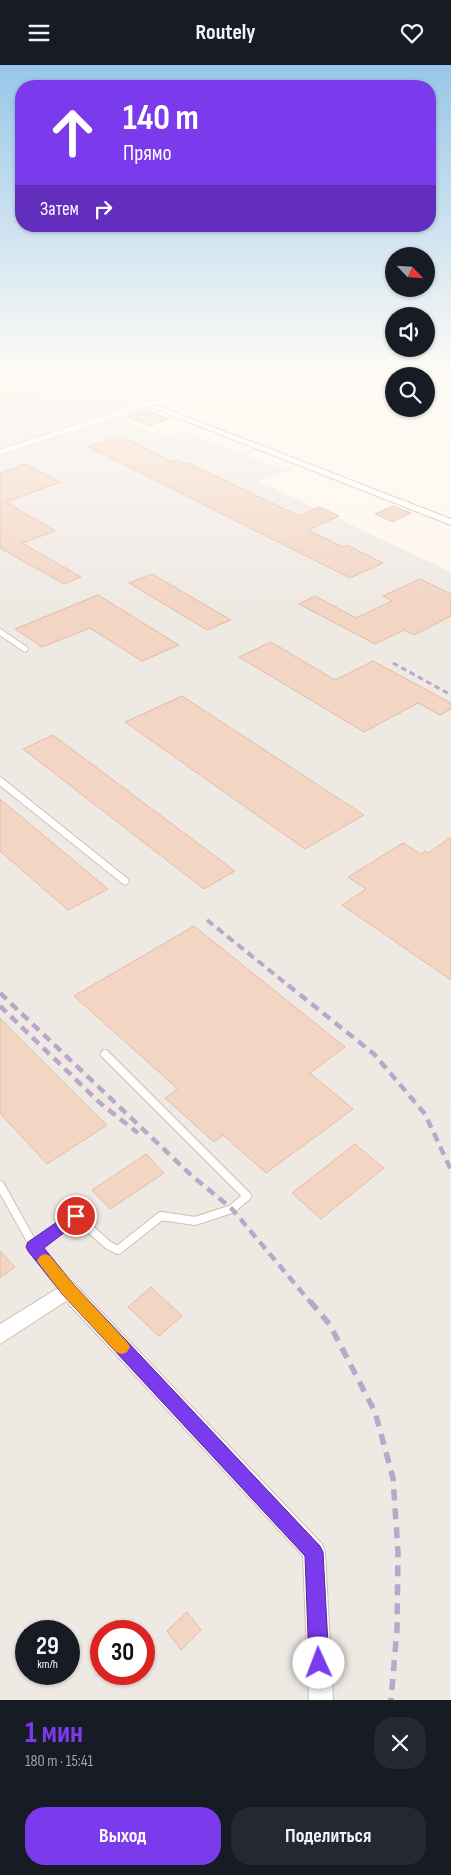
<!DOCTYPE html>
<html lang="ru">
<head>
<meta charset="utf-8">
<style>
	:root { --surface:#171b24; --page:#242831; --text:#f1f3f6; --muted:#9ea1a6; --accent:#7c3aed }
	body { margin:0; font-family:"Sofia Sans Condensed",sans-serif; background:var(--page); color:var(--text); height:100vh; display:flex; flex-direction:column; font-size:19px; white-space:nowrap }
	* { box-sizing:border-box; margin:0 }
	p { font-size:16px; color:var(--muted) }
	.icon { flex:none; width:28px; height:28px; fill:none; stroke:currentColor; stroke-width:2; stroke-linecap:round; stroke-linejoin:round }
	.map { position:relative; height:1635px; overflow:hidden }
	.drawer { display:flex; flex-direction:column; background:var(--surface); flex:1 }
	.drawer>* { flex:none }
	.guide { position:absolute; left:15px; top:15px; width:421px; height:152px; border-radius:20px; box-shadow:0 1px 4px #0004; background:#7c3aed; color:#fff; overflow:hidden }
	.needle { width:32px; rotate:115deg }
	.controls { position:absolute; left:385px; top:182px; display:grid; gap:10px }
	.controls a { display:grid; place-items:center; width:50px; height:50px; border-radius:50%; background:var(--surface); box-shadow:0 1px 4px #0004; font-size:25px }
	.speed { position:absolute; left:15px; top:1555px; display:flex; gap:10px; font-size:25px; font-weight:700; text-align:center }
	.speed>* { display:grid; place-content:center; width:65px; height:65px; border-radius:50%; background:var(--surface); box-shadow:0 1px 4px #0004; line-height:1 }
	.speed small { font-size:12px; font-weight:400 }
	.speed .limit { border:8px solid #d22; background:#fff; color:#111 }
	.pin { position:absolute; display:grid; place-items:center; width:42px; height:42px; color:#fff; margin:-21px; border:2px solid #fff; border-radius:50%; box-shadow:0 1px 5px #0007 }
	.me { position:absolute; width:55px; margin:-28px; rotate:358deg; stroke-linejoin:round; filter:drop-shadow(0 0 4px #0008) }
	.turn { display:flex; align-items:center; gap:18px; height:105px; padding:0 25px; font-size:22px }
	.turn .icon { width:65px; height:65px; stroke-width:2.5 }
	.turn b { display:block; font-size:35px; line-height:42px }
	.then { display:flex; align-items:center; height:48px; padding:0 25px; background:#0003; gap:10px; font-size:19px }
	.round { display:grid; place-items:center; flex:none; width:52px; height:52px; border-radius:20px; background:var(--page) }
	.overview { display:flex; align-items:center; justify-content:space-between; height:85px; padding:0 25px }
	h1 { font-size:30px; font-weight:700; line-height:38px; color:var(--accent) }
	.action { display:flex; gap:10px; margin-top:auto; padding:10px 25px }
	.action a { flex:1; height:58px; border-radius:20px; background:var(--accent); color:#fff; font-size:20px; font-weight:700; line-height:58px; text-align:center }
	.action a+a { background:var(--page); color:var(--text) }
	header { display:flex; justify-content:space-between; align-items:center; height:65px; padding:0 25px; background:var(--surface); font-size:22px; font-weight:700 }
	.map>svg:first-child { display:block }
	.industrial { fill:#efe9e4; fill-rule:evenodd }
	.building { fill:#f3d5c3; stroke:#e6bba3 }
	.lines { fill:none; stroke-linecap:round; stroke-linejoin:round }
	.lane-far3-casing { stroke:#d1beb0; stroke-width:5.5 }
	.lane-far2-casing { stroke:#d1beb0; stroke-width:7 }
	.lane-far1-casing { stroke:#d1beb0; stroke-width:9 }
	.lane-casing { stroke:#d1beb0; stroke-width:10 }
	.street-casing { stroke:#d1beb0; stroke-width:2 }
	.secondary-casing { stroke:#d6c0b0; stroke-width:2 }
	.lane-far3 { stroke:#fff; stroke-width:4.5 }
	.lane-far2 { stroke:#fff; stroke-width:5.5 }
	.lane-far1 { stroke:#fff; stroke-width:7 }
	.lane { stroke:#fff; stroke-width:8 }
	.street { fill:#fff; fill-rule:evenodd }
	.secondary { fill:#fff; fill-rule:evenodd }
	.rail-far3 { stroke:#b9a8c9; stroke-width:3; stroke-dasharray:5.5 4; stroke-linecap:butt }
	.rail-far2 { stroke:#b9a8c9; stroke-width:4; stroke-dasharray:8 5; stroke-linecap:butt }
	.rail-far1 { stroke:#b9a8c9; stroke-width:4.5; stroke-dasharray:9 6; stroke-linecap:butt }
	.rail { stroke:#b9a8c9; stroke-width:5.5; stroke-dasharray:11 8; stroke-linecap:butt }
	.route { fill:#7c3aed; stroke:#51269a }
	.slow { fill:#f59e0b }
</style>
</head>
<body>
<header><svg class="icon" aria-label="menu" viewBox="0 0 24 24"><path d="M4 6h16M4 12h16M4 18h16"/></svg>Routely<svg class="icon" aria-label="heart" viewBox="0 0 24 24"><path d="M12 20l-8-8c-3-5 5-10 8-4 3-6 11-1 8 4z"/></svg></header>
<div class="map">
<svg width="451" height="1635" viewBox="0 0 451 1635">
	<rect width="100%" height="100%" fill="#fdf6ec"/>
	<path class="industrial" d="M0,309l143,2 -2,-2h60l1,4 7,4 -31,9 -3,-1 -66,23 56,24 18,-6 105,40 -30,10 193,91 -1,1128h-450zM26,1566h43v43h-43zM101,1566h43v43h-43z"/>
	<path class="building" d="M23,309l29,14 -52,15v-22z
		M144,344l8,3 17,7 -19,7 -24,-10z
		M120,371l53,26 4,-2 8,4 3,-1 111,53 20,-9 20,9 -31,14 35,17 4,-2 36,18 -33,15 -262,-131z
		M25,399l36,18 -55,20 49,29 -33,12 59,34 -17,7 -64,-36v-75z
		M393,441l18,7 -18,9 -18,-8z
		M152,509l79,46 -24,10 -78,-47z
		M420,514l31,15v22l-37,19 -10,-5 -29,14 -76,-40 16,-8 41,22 36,-17 -9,-5z
		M98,530l81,50 -37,16 -52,-33 -48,19 -27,-18z
		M271,577l64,38 38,-19 78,42v6l-11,6 -22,-12 -54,29 -125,-75z
		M182,631l182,119 -59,34 -180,-127z
		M53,670l182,136 -31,18 -181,-140z
		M0,734l108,90 -40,21 -68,-59z
		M451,772v143l-109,-75 24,-16 -18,-12 55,-34 18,11 4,-3 3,2z
		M194,861l151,121 -35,26 43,36 -87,64 -43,-38 -9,7 -49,-44 13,-9 -104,-93z
		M0,953l107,107 -60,39 -47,-51z
		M355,1079l29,24 -63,51 -29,-26z
		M146,1089l18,19 -54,36 -18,-19z
		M0,1186l15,16 -15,11z
		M151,1222l31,29 -23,20 -31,-29z
		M187,1547l14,18 -20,20 -14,-19z"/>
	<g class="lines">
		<defs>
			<path id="lane-far3" d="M172,309l33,17
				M0,387l147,-48"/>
			<path id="lane-far2" d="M0,567l25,17"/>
			<path id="lane-far1" d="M0,716l125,100"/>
			<path id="lane" d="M0,1120l34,61 34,44
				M34,1181l42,-30 32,29 10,5 43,-34 34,5 37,-12 15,-13 -142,-142"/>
			<path id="street" d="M279,309h15l-138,31 295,114v6l-308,-121z
				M68,1217l7,2 247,260 3,8 8,148h-24l-6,-144 -237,-255 -66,43v-20z"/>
			<path id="secondary" d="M386,309h15l1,2h-8v2z
				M426,318l25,8v6l-25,-7z"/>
		</defs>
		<use href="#lane-far3" class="lane-far3-casing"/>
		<use href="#lane-far2" class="lane-far2-casing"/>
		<use href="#lane-far1" class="lane-far1-casing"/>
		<use href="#lane" class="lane-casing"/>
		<use href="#street" class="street-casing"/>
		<use href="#secondary" class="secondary-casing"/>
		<use href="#lane-far3" class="lane-far3"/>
		<use href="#lane-far2" class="lane-far2"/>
		<use href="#lane-far1" class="lane-far1"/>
		<use href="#lane" class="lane"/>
		<use href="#street" class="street"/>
		<use href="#secondary" class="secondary"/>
		<path class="rail-far3" d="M393,598l58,32"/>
		<path class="rail-far2" d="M207,855l82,66"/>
		<path class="rail-far1" d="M288,920l86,69 51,60 26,56
			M0,928l191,182 41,34 79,94
			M0,941l100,97 38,30"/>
		<path class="rail" d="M310,1236l20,24 45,87 18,66 5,74 -1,77 -6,71"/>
	</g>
	<linearGradient id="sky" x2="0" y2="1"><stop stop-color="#97c7e8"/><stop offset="0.57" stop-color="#fefbf6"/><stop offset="1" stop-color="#fefbf6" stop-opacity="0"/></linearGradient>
	<rect width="451" height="538" fill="url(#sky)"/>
	<path class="route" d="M76,1144l5,2 3,5 -3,4 -37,28 30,37 246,261 3,6 6,111 -3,7 -7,3 -7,-3 -3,-7 -4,-107 -242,-261 -35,-44 -2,-4 2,-5z"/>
	<path class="slow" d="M45,1189l5,2 24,29 53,57 3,5 -3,5 -5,2 -6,-2 -53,-57 -26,-34 3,-5z"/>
</svg>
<div class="controls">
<a><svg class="needle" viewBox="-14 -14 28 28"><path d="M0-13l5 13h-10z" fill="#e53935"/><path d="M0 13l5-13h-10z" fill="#9ea1a6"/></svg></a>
<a><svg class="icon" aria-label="sound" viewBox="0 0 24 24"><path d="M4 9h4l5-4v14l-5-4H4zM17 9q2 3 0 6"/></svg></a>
<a><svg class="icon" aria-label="search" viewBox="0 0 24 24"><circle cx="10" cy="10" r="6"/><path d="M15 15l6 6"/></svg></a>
</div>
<div class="speed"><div>29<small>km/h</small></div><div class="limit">30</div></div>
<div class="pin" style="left:76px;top:1151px;background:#d93025"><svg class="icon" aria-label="arrive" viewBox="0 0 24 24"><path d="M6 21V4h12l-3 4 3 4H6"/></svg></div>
<svg class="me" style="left:319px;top:1598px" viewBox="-20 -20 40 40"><circle r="19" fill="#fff"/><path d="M0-13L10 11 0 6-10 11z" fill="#7c3aed"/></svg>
<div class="guide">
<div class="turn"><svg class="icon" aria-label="ahead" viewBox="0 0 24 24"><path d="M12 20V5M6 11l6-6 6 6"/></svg><div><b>140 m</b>Прямо</div></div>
<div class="then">Затем<svg class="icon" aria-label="right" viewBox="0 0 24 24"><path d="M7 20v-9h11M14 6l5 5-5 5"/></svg></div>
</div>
</div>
<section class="drawer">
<div class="overview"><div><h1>1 мин</h1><p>180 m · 15:41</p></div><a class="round"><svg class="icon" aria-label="close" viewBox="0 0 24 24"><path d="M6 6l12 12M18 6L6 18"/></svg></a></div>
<div class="action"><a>Выход</a><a>Поделиться</a></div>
</section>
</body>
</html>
